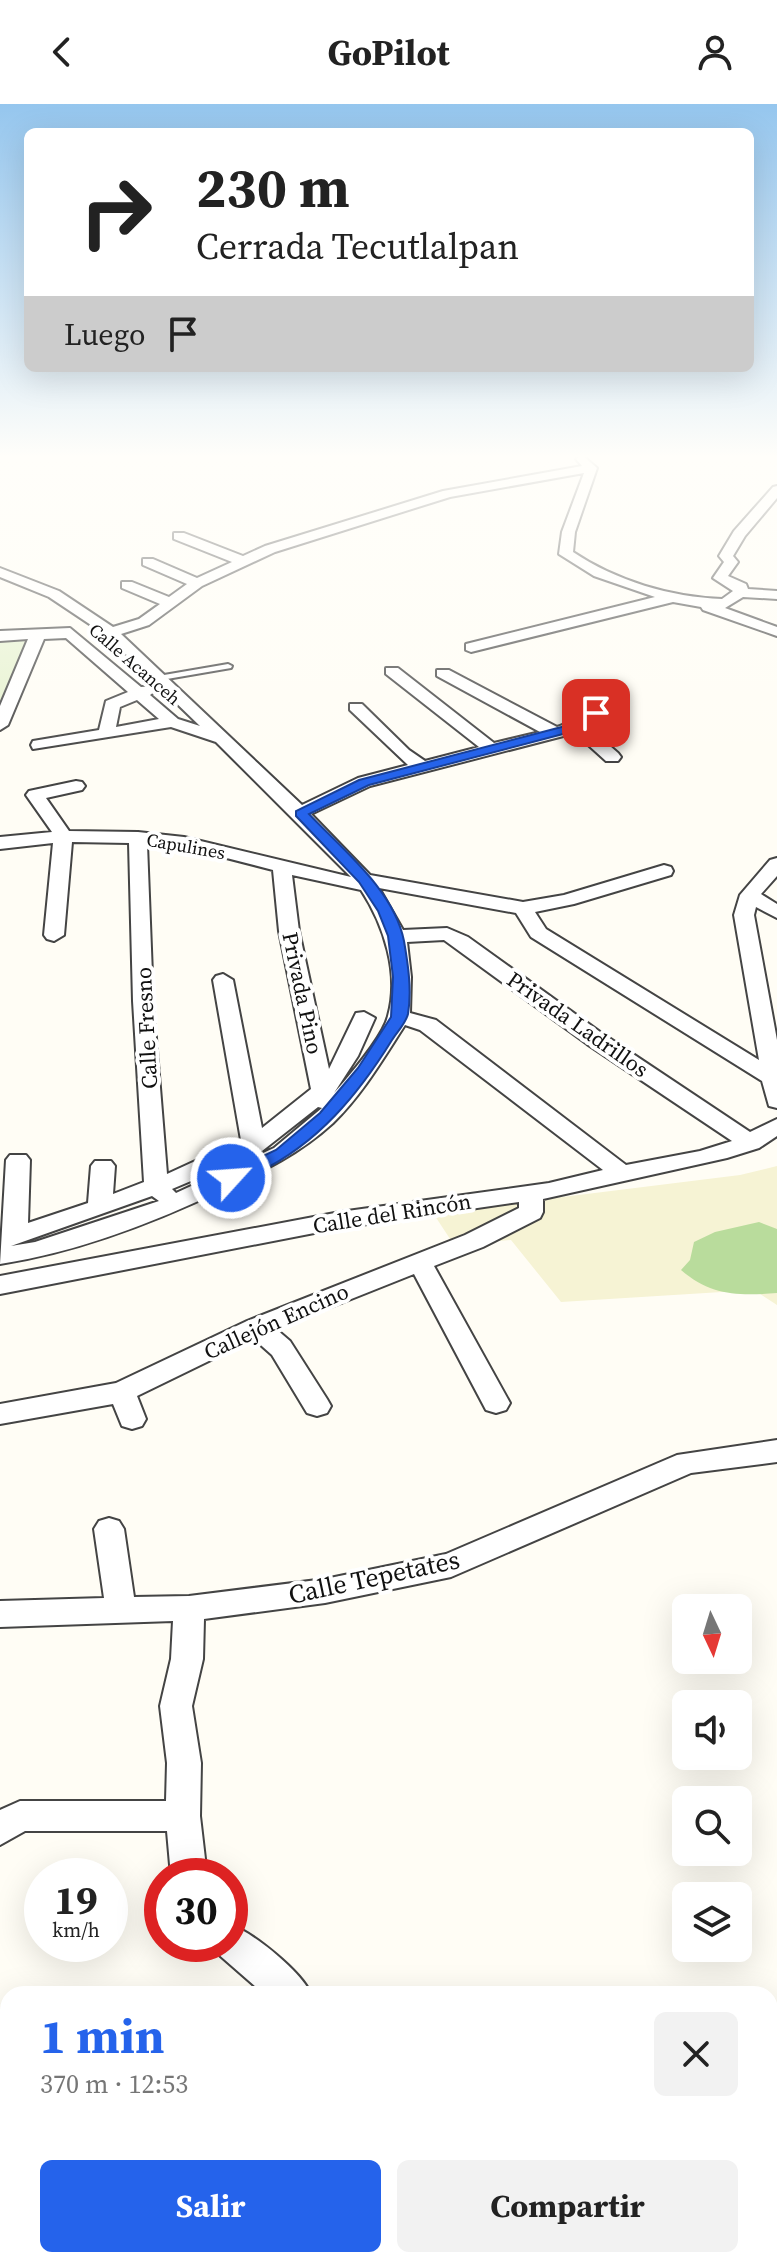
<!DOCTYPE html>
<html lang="es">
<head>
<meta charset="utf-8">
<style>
	:root { --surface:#fff; --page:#f2f2f2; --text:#222; --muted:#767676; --accent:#2563eb }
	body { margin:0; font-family:"Source Serif 4",serif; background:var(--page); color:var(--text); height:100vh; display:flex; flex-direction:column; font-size:30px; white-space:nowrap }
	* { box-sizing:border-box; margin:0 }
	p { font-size:26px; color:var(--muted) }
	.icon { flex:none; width:44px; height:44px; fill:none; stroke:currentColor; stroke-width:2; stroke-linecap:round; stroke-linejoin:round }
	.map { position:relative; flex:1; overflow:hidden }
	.side { position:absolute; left:0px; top:1882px; width:778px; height:282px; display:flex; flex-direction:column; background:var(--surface); border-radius:24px 24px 0 0; box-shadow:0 8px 32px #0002 }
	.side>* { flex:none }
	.guide { position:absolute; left:24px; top:24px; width:730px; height:244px; border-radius:12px; box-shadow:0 8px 32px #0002; background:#fff; color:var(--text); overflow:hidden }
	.needle { width:52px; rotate:176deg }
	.controls { position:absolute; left:672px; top:1490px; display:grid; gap:16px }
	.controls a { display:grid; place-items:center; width:80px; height:80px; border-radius:12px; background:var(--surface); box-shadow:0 8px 32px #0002; font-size:40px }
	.speed { position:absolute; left:24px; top:1754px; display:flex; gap:16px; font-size:40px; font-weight:700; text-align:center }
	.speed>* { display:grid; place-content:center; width:104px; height:104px; border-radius:50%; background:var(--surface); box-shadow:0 8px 32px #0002; line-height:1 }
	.speed small { font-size:20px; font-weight:400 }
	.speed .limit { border:12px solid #d22; background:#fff; color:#111 }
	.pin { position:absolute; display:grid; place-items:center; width:68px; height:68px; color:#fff; margin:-34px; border-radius:16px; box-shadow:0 4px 12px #0006 }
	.me { position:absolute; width:88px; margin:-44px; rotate:64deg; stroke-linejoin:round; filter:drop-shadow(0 0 6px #0008) }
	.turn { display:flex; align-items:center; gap:28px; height:168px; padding:0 40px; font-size:36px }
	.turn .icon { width:104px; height:104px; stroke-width:2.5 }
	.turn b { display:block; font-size:56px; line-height:68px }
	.then { display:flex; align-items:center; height:76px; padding:0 40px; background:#0003; gap:16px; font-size:30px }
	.round { display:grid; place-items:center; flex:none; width:84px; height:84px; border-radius:12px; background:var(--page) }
	.headline { display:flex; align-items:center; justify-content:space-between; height:136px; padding:0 40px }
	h1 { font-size:48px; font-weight:700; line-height:60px; color:var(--accent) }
	.primary-button { display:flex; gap:16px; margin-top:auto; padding:16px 40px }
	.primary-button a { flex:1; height:92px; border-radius:12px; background:var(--accent); color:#fff; font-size:32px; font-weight:700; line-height:92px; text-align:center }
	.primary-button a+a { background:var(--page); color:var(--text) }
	header { display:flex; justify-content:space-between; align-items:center; height:104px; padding:0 40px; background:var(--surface); font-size:36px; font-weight:700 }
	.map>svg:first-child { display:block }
	.farmland { fill:#f6f3d4 }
	.forest { fill:#b9dc9c }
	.pitch { fill:#e6f2cf }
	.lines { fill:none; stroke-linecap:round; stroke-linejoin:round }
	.lane-casing { stroke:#444; stroke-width:4 }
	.street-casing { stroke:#444; stroke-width:4 }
	.lane { fill:#fff; fill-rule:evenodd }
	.street { fill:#fff; fill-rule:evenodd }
	.route { fill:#2563eb; stroke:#184099; stroke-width:2 }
	.labels { text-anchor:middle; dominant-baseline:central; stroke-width:8; stroke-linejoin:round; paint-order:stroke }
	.far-street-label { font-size:18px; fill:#111; stroke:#fff }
	.street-label { font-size:22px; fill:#111; stroke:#fff }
	.near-street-label { font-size:26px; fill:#111; stroke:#fff }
</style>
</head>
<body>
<header><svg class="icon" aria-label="back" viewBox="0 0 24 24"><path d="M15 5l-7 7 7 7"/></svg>GoPilot<svg class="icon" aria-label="person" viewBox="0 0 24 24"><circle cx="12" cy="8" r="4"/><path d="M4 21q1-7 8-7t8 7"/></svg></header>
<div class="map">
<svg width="777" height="2163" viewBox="0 0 777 2163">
	<rect width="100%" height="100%" fill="#fffdf5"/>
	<path class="farmland" d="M777,1062v139l-23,-15 -193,12 -50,-62 -57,5 -21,-32 307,-38z"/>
	<path class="forest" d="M759,1118l18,7v64c-38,3 -66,3 -96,-23l9,-10 4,-18 21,-10z"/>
	<path class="pitch" d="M0,537h32l-32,76z"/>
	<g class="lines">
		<defs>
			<path id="lane" d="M228,560l4,2 -1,2 -64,11 -7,4 -4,-2 8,-6z"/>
			<path id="street" d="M582,351l15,13 -22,64 -2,20c43,29 98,45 149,47l11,-8 -20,-13 11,-16 -5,-6 15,-25 39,-44 4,-1v12l-32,38 -12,20 5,6 -10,14 18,8 2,5 29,2v8l-34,-2 -18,11 52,19v9l-74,-26 -2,-3 -28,-5 -202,50 -5,-2v-6l189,-47 -61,-21 -35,-22 3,-22 22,-59 -134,24 -175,55 -73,34 -53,39 -28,9 181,171 56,-27 50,-13 -58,-55v-6h12l47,46 16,11 54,-14 -93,-73v-6h12l96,75 46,-11 -103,-56v-6h12l108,57c15,-4 30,-20 45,-17v6l-14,11 30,26 3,4 -3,4h-12l-31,-28 -205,53 -59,28 59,61 153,27 41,-7 100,-30 7,2 2,4 -2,4 -97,29 -39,8 11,17 213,131 -25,-145 6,-20 30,-35 7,-2v18l-16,18 16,10v14l-21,-11 -2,8 23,125v68l-8,-2 -7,-25 -231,-144 -15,-24 -137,-25 24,42 44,-2 21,9 135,97 147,98 27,-13v17l-18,12 -32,10 -184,41v13l-3,6 -57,29 -49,19 76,137 -4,7 -10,3 -10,-3 -72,-136 -138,55 14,12 37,58 4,7 -4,7 -10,3 -10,-3 -35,-58 -18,-16 -117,57 9,23 -4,7 -10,3 -10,-3 -9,-22 -113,20v-20l116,-21 131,-62 218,-86 54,-27v-6l-179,26 -340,66v-18l340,-64 209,-29 54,-13 -183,-140 -15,-5c-22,34 -43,70 -72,98 -34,31 -68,47 -109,66 -71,34 -146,63 -224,75l6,-104 4,-5h16l4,5 -2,63 60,-20 3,-37 4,-5h16l4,5 -2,28 31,-12 -11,-181 -4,-158 -57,-1 -8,93 -10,6 -7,-2 -3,-4 9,-92 -53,6v-12l52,-5 -26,-37 3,-4 47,-10 6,1 3,4 -3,4 -36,8 23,33 69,1 46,5 167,40 -135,-135 -45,-15 -138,22 -2,-4 2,-4 66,-11 7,-29 22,-9 -62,-54 -22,1 -36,86 -8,5v-24l28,-67 -28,2v-10l70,-3 71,59 15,-1 2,3 -8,6 28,24 22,7 -94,-91 -57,-38 -49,-20v-9l59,23 54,36 26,-8 21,-15 -38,-16v-6h10l37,15 18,-13 -44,-19v-6h10l44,19 35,-16 -58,-23v-6h10l59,23 22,-10 178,-55 139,-25 -6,-7zM137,596l22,19 -43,8 4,-20zM147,740l60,9 66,17 6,61 32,158 -49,39 -29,-148 -10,-6 -7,2 -3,4 28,160 -74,34 -14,-173zM292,771l69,15c23,35 39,84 27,126 -5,21 -39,60 -54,77l24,-37 17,-38 -11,-6 -8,1 -27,56 -30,-138zM444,836l143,104 145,97 -32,10 -74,14 -190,-145 -26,-7 1,-36 -4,-35zM318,1003l4,1 -48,40 -98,45 -4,-4 90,-38zM152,1092l7,5 -124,41 -24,4z
				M777,1336v22l-86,11 -240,104 -126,26 -121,16 -1,40 -11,47 9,57 -1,53 7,60h-36l-4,-45h-142l-25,14v-35l20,-9h146l1,-38 -7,-57 11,-47 2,-38 -173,6v-26l104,-3 -10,-69 5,-8 10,-3 10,3 5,8 10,68 55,-1 136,-17 121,-25 231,-99z
				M230,1820c23,9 71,47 81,70h-47l-47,-41 -4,-9h17z
				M0,2089h8v40h-8z
				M456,2156h48l3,7h-48z"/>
		</defs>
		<use href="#lane" class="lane-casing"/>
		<use href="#street" class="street-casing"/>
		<use href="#lane" class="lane"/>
		<use href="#street" class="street"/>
	</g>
	<linearGradient id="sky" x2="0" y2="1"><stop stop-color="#95c6ee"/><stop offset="0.54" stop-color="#fffefa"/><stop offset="1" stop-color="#fffefa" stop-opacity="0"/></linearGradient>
	<rect width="777" height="653" fill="url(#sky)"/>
	<path class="route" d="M592,606l11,3 -21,16 -213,56 -60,29c34,36 85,76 95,127 4,23 8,49 4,73 -2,9 -11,18 -16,26 -34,55 -74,103 -133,132 -11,5 -22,13 -34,10l-3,-4 3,-4 51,-24 44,-37 38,-45 33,-51 2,-40 -5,-41 -10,-25 -19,-29 -63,-66v-5l63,-31 214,-56z"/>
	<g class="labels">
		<g class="far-street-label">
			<text transform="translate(135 560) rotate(41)">Calle Acanceh</text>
			<text transform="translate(186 742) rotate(10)">Capulines</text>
		</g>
		<g class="street-label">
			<text transform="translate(303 889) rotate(78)">Privada Pino</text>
			<text transform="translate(578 920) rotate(35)">Privada Ladrillos</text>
			<text transform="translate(146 924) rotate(-93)">Calle Fresno</text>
			<text transform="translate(392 1109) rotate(-9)">Calle del Rincón</text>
			<text transform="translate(276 1217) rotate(-24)">Callejón Encino</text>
		</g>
		<g class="near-street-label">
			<text transform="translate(374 1473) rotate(-12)">Calle Tepetates</text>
		</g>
	</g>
</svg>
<div class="controls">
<a><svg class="needle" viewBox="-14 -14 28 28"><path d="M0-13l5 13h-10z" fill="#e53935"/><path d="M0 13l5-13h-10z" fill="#767676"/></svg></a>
<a><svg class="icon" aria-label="sound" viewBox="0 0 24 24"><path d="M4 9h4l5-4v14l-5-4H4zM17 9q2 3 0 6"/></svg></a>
<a><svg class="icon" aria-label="search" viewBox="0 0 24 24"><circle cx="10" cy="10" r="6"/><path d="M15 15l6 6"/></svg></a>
<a><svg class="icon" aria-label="layers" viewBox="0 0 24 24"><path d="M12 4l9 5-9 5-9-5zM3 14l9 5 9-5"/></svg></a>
</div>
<div class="speed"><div>19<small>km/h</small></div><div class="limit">30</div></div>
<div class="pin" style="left:596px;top:609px;background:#d93025"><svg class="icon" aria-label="arrive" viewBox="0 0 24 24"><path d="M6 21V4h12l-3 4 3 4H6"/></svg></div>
<svg class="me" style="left:231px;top:1074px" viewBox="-20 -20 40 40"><circle r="17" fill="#2563eb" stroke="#fff" stroke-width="3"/><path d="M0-11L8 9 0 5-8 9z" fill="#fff"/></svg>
<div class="guide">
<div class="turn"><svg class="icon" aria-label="right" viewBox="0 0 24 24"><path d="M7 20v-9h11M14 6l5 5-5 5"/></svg><div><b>230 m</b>Cerrada Tecutlalpan</div></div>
<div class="then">Luego<svg class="icon" aria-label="arrive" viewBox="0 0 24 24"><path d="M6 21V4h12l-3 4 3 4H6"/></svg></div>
</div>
<section class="side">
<div class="headline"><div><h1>1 min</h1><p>370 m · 12:53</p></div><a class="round"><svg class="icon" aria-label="close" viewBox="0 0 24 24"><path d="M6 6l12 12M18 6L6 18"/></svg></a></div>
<div class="primary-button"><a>Salir</a><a>Compartir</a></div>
</section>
</div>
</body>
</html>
